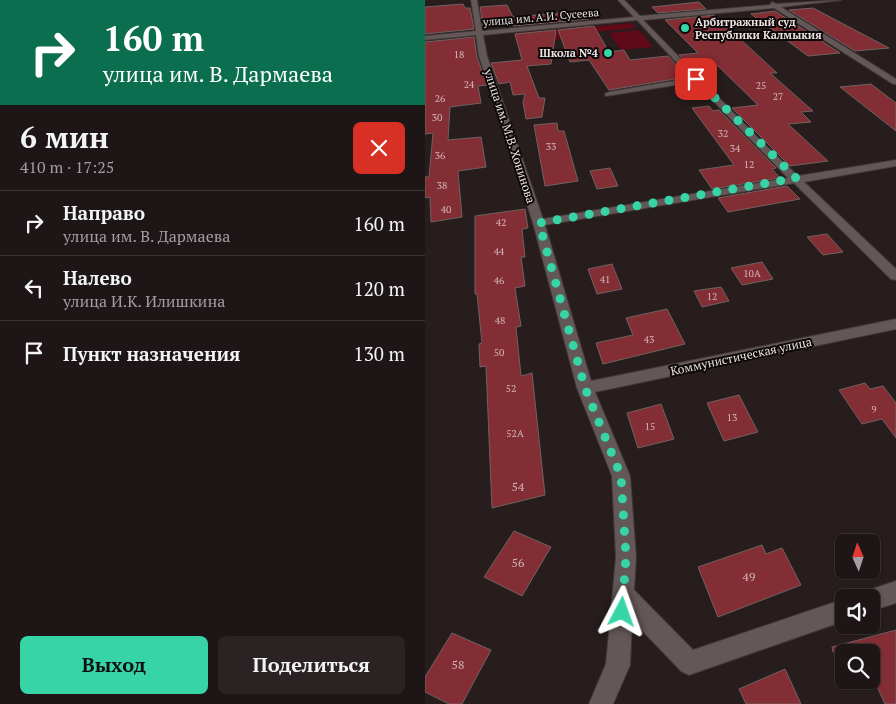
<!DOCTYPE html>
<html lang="ru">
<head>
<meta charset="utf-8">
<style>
	:root { --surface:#1e1616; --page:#2b2323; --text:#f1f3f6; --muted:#a19fa1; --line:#3c3535; --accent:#36d4a7 }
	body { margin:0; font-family:"PT Serif",serif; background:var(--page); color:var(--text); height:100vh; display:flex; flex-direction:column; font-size:19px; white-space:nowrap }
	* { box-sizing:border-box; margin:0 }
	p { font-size:16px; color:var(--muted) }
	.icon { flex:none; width:28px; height:28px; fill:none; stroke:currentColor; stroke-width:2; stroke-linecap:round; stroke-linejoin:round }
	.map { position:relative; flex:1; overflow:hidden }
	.sheet { display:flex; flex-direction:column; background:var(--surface); width:425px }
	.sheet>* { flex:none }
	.banner { background:#0b6e4f; color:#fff; overflow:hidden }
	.needle { width:32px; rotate:357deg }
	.tools { position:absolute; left:410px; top:534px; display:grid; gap:10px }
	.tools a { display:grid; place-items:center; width:45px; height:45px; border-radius:8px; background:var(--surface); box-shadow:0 1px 4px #0004,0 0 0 1px var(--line); font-size:25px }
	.pin { position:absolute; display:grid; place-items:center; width:42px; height:42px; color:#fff; margin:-21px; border-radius:10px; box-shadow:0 2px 8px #0006 }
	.me { position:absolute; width:55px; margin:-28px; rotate:4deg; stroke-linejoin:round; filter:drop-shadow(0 0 4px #0008) }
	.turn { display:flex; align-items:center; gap:18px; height:105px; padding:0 20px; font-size:22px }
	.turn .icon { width:65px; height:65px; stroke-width:2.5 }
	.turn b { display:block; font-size:35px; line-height:42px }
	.round { display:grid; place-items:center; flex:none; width:52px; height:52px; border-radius:8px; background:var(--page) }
	.head { display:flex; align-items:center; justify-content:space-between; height:85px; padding:0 20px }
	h1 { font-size:30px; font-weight:800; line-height:38px }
	.primary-button { display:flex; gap:10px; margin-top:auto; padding:10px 20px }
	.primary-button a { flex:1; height:58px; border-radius:8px; background:var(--accent); color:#111; font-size:20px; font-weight:800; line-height:58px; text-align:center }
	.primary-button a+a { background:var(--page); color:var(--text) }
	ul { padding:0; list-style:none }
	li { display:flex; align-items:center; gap:15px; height:65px; padding:0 20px; border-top:1px solid var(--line) }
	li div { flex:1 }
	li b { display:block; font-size:19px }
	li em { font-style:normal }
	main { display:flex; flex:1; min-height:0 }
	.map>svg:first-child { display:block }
	.green { fill:#5f0919 }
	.building { fill:#832e35; stroke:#706262 }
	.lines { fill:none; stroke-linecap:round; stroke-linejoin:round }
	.minor-casing { stroke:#413838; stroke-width:2 }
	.minor { fill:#645757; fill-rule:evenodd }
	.route { stroke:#36d4a7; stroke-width:9; stroke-dasharray:0 16.2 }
	.poi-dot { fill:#36d4a7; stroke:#0d0808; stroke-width:2 }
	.labels { text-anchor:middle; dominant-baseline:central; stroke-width:4; stroke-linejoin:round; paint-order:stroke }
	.number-label { font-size:10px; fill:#d2b6b8 }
	.far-street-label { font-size:11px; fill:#ece4e4; stroke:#0d0808 }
	.far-poi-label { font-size:11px; font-weight:bold; fill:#ece4e4; stroke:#0d0808; text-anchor:start }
	.street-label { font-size:12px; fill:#ece4e4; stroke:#0d0808 }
	.near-number-label { font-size:12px; fill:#d2b6b8 }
</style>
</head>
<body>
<main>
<section class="sheet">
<div class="banner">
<div class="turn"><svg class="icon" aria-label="right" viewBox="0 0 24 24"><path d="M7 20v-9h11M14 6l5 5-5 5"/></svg><div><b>160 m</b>улица им. В. Дармаева</div></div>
</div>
<div class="head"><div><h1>6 мин</h1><p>410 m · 17:25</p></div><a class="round" style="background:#d93025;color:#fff"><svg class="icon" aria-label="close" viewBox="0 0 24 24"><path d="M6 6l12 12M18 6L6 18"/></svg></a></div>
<ul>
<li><svg class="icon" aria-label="right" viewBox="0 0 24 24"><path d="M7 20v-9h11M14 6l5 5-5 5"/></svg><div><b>Направо</b><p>улица им. В. Дармаева</p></div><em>160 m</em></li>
<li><svg class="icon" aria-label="left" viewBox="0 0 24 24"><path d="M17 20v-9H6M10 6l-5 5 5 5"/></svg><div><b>Налево</b><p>улица И.К. Илишкина</p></div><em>120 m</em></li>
<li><svg class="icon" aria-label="arrive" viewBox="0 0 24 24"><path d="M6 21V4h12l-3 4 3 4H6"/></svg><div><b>Пункт назначения</b></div><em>130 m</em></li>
</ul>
<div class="primary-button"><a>Выход</a><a>Поделиться</a></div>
</section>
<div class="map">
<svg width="471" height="704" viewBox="0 0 471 704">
	<rect width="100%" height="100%" fill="#281d1d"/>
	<path class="green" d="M207,23l4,5 -39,4 2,4 -83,7 -2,-10z
		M214,30l14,17 -32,3 -12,-17z"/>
	<path class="building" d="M274,2l7,7 -48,4 -6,-6z
		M38,4l2,4h5l4,21 -49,5v-27z
		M82,5l6,12 71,-6 5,8 -76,7 -1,-3 -29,3 -3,-19z
		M388,8l76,40 -34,3 -66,-41z
		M350,11l65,42 -32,3 -57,-42z
		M289,15l63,58h-7l43,38 -12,1 10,10 -23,2 40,37 -38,5 -58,-58 26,-3 -40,-39 -25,3 -14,-14 19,-2 -33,-33z
		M169,26l15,26 15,-2 6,10 38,-4 19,21 -78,13 -20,-30 -19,2 -12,-32z
		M131,30l-5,34 -24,2 12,32h6l-3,19 -16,2 -3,-17 2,-8 -12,1 -3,-13 -11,2 -8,-21 31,-3 -7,-26z
		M49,37l3,20 10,28 -9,1 3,17 -31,4 -2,33 33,-3 5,30 -28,4 4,46 -31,5 -1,-25 -5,1v-21h4l4,-44 -8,1v-92z
		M446,84l25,19v28l-56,-44z
		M284,106l4,5 6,-1 57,58 -4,1 8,9 -68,11 -13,-19 35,-5 -42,-57z
		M132,123l1,8h6l14,50 -33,5 -11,-61z
		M185,168l8,18 -21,3 -7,-18z
		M362,186l13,13 -72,13 -10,-14z
		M100,209l3,19 -6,1 3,28h-4l4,29 -10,2 6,38 -5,1 5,49 11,-3 13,122 -53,13 -6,-142 -6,1 -1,-23 3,-1 -5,-49h-2v-78z
		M402,234l16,18 -20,3 -16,-18z
		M337,262l11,17 -31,6 -11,-17z
		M187,264l10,25 -25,5 -9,-25z
		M296,287l8,14 -27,6 -8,-16z
		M242,309l18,35 -82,20 -7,-21 37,-8 -7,-17z
		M440,383l5,6 13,-3 13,17v35l-14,-19 -20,5 -23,-34z
		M314,395l19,37 -34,9 -17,-38z
		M236,404l13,35 -36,9 -11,-35z
		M89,531l37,16 -29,49 -38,-19z
		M337,545l4,9 16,-6 19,37 -83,32 -20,-50z
		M471,630v74h-11l-14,-31v-21h-38l-1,-5z
		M27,633l39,17 -29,54h-13l-24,-12v-15z
		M360,669l16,35h-55l-7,-15z"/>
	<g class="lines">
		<defs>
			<path id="minor" d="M46,0h6l5,31 152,-14 -16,-17h6l16,16 130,-11 2,-3 4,2 65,-4 -60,7 115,72v5h-3l-119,-76 -131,12 119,122 36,34 98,-16v6l-92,16 92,87v11l-5,-1 -97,-96 -249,42 46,156 305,-62v10l-301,63 35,84 6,81 -2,33 59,60 151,-51v22l-155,54 -8,-4 -49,-51 -2,45 -17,39h-24l17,-40 10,-107 -4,-81 -35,-88 -44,-165 -54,-167 -3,-21 -51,5v-4l51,-5zM212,20l54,58 -82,14 -4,2 1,2 89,-14 93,96 -245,41 -56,-163 -4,-21z
				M471,581v22l-25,8v-13h-10l2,-6z"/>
		</defs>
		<use href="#minor" class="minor-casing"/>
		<use href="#minor" class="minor"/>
	</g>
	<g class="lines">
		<path class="route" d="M197,612l4,-55 -5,-81 -36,-88 -46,-165 257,-45 -100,-99"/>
	</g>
	<g class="poi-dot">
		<circle cx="260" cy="28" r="5"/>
		<circle cx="183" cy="53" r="5"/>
	</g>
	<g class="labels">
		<g class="number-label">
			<text x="34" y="54">18</text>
			<text x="44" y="84">24</text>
			<text x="336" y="85">25</text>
			<text x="353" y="96">27</text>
			<text x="15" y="98">26</text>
			<text x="12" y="117">30</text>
			<text x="298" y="133">32</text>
			<text x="126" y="146">33</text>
			<text x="310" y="148">34</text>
			<text x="15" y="155">36</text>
			<text x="324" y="164">12</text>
			<text x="17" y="185">38</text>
			<text x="21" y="209">40</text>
			<text x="76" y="222">42</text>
			<text x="74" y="251">44</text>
			<text x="327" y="273">10А</text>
			<text x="180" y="279">41</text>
			<text x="74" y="280">46</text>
			<text x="287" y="296">12</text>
			<text x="75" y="320">48</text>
			<text x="224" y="339">43</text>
			<text x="74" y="352">50</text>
			<text x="86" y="388">52</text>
			<text x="449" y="409">9</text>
			<text x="307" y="417">13</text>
			<text x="225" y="426">15</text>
			<text x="90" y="433">52А</text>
		</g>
		<g class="far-street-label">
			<text transform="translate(116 17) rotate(-5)">улица им. А.И. Сусеева</text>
		</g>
		<g class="far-poi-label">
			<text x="270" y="22">Арбитражный суд<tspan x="270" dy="13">Республики Калмыкия</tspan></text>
			<text x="173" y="53" text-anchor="end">Школа №4</text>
		</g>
		<g class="street-label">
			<text transform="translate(85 136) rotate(72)">улица им. М.В. Хонинова</text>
			<text transform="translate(316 356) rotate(-12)">Коммунистическая улица</text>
		</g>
		<g class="near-number-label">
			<text x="93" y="486">54</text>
			<text x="93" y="562">56</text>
			<text x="324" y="576">49</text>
			<text x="33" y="664">58</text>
		</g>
	</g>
</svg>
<div class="tools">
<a><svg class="needle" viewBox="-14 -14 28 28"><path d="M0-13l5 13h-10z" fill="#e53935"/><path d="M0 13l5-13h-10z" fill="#a19fa1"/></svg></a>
<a><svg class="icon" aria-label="sound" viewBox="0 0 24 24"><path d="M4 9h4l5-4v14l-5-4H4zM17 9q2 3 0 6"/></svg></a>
<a><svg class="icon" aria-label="search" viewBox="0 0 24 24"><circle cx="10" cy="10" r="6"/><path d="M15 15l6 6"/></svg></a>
</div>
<div class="pin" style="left:271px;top:79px;background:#d93025"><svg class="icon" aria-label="arrive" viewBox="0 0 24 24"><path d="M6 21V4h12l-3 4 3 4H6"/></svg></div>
<svg class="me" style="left:197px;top:612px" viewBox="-20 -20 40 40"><path d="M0-17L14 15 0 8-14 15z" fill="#36d4a7" stroke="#fff" stroke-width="4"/></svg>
</div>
</main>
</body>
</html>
